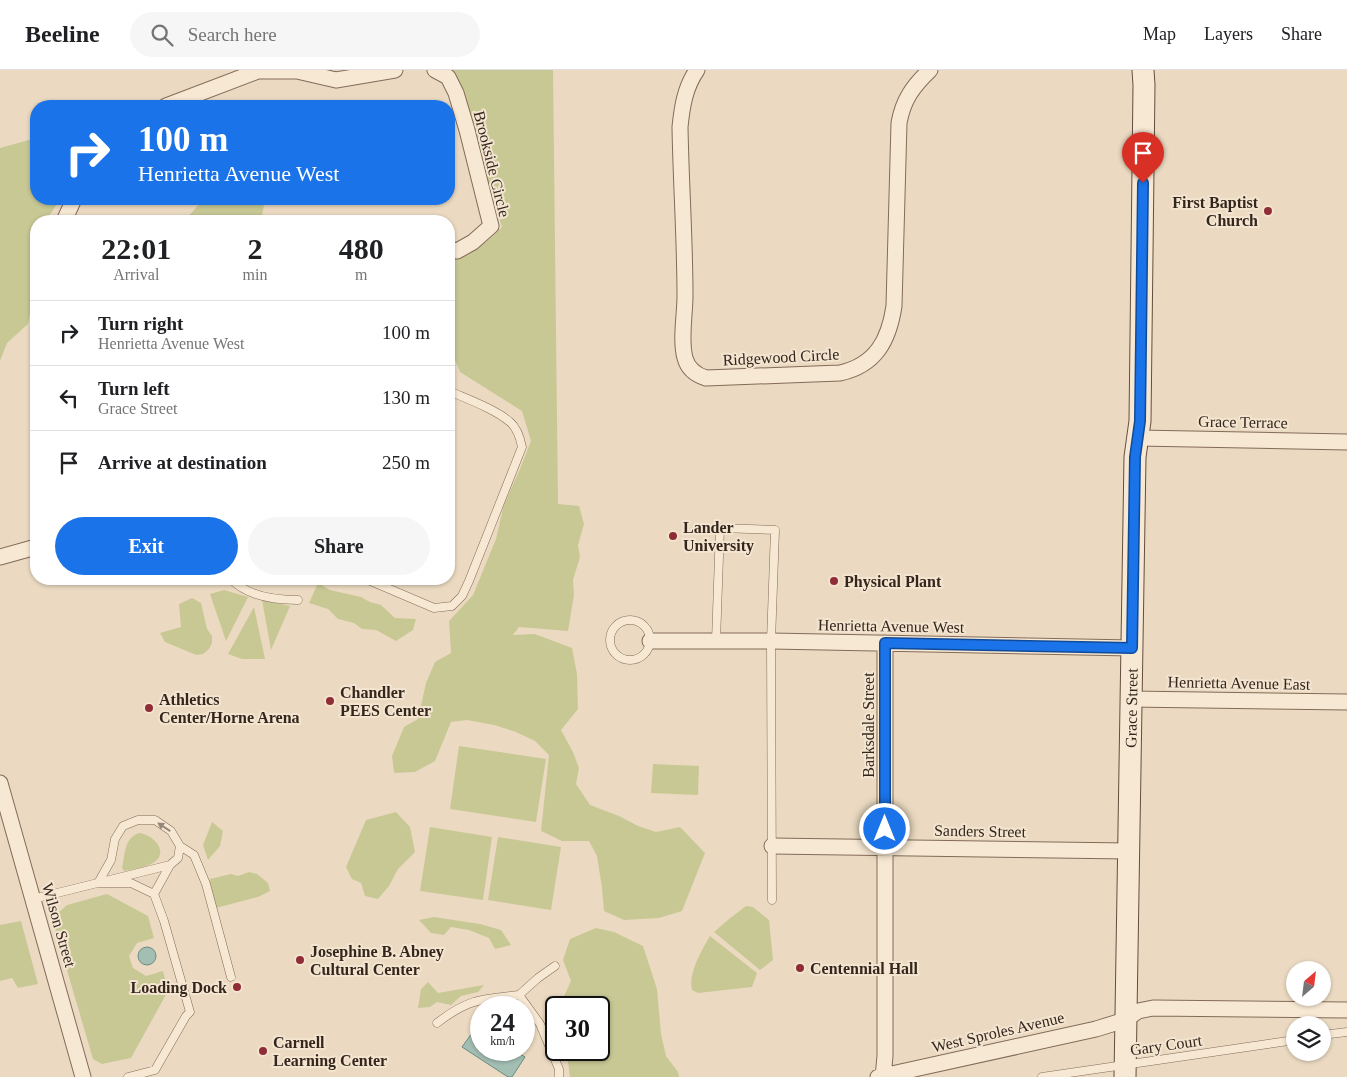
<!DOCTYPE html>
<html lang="en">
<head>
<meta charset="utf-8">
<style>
	:root { --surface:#fff; --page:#f6f6f6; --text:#202124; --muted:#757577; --line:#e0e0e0; --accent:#1a73e8 }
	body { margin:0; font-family:Georgia,serif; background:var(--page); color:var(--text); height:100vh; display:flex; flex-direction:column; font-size:19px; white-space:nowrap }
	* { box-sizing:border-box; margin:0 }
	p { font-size:16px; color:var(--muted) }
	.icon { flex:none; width:28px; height:28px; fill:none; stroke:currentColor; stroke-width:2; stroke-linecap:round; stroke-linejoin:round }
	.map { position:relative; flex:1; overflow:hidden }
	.side { position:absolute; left:30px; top:145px; width:425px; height:370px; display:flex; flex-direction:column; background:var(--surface); border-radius:20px; box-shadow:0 1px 4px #0004 }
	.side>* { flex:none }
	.hud { position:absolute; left:30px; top:30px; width:425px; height:105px; border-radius:20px; box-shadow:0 1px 4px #0004; background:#1a73e8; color:#fff; overflow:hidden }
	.needle { width:32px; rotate:28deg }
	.controls { position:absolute; left:1286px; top:891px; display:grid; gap:10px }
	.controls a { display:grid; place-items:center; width:45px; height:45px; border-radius:50%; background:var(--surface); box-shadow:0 1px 4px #0004; font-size:25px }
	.speed { position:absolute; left:470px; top:926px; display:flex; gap:10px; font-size:25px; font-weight:700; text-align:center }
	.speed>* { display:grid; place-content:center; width:65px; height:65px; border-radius:50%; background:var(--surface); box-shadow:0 1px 4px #0004; line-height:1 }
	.speed small { font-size:12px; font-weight:400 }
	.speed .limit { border:2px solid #111; border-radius:8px; background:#fff; color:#111 }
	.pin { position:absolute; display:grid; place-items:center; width:42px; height:42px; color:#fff; margin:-51px -21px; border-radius:50% 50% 50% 0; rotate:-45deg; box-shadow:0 0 5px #0007 }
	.pin .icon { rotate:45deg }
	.me { position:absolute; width:55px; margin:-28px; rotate:0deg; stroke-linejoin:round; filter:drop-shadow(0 0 4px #0008) }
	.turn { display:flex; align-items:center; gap:18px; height:105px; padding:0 25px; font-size:22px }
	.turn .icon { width:65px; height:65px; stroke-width:2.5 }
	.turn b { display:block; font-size:35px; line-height:42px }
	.eta { display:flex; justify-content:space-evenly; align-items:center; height:85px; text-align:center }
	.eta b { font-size:30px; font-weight:700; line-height:35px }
	.cta { display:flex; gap:10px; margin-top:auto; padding:10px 25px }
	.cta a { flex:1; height:58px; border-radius:30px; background:var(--accent); color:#fff; font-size:20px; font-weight:700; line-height:58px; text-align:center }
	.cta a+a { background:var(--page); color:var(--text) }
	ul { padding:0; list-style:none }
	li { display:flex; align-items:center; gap:15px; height:65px; padding:0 25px; border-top:1px solid var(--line) }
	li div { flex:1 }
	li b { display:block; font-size:19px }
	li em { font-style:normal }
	header { display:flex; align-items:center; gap:30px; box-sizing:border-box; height:70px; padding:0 25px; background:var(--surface); border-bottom:1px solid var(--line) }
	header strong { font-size:24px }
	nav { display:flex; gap:28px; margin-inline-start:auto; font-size:18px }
	.search { width:350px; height:45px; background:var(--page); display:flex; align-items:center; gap:12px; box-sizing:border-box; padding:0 18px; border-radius:28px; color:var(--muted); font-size:19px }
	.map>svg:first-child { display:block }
	.green { fill:#c8c895 }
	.water { fill:#a3beb3; stroke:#6b8b80 }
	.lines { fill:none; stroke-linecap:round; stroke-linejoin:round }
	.service-casing { stroke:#836b59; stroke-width:9 }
	.minor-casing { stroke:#836b59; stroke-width:17 }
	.secondary-casing { stroke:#654d3d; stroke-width:23 }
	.service { stroke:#f7e8d3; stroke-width:8 }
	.minor { stroke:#f7e8d3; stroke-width:15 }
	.secondary { stroke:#f7e8d3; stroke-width:21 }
	.oneway { fill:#968778 }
	.route-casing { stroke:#114b97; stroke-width:12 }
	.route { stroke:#1a73e8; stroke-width:9 }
	.poi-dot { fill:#8f2d37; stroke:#f3e5d0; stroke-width:2 }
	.labels { text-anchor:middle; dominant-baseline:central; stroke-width:4; stroke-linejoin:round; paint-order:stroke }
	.street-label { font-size:16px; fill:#34261d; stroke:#f3e5d0 }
	.poi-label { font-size:16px; font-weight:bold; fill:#34261d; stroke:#f3e5d0; text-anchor:start }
</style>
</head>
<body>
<header>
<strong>Beeline</strong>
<div class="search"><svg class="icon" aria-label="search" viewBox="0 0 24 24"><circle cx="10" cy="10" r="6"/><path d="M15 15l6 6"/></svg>Search here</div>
<nav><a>Map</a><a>Layers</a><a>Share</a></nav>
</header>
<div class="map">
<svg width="1347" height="1007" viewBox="0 0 1347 1007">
	<rect width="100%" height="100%" fill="#ebdac1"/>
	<path class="green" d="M451,0h102l5,434 21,2 5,18 -6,21 2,12 -7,23 1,15 -6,36 -49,-4 -6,8 22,-1 37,14 5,26 1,35 -17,21 12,22 6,16 -3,16 14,21 29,11 19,10 18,6 24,-5 25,26 -23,58 -23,7 -35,2 -20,-9 -2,-23 -5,-32 -8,-15h-27l-21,-10 8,-76 -14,-14 -19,-9 -22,-7 -27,-5 -16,2 -16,39 -20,11 -21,1 -2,-17 12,-29 14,-8 8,-36 9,-21 16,-9 -2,-32 24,-26 23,-56 8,-35 16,-35 11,-28 -9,-30 -62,-39 -11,-27v-90c21,3 39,-13 53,-28l-49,-156z
		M36,68v61h24l-14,22h-10v59l-8,44 -21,19 -7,18v-213z
		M206,129h56l2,6 -3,16h-73l-1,-3 14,-16z
		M318,513l12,7 31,7 9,5 11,3 14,13 21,1 -3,11 -17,11 -20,-11 -14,-1 -8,-6 -16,-4 -10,-10 -19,-6z
		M224,520l24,7 -22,44 -16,-47z
		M192,528l9,5 6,26 5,7v7l-3,6 -6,5 -7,1 -31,-13 -5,-9 21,-6 -2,-23z
		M262,530l28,6 -19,44z
		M254,537l11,52h-23l-14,-5z
		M459,676l87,13 -10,63 -86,-13z
		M653,694l46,2 -1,29 -47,-2z
		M396,742l14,15 5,25 -17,17 -9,17 -11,13 -13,-3 -4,-13 -9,-4 -6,-12 20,-47z
		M212,752l11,9 -3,15 -12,14 -5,-15z
		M430,757l62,10 -9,63 -63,-9z
		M139,763c16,2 32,21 12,31 -8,4 -18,5 -27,7l-2,-3c3,-13 2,-30 17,-35z
		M498,767l63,10 -10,63 -63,-10z
		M249,802l8,2 11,9 2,8 -12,6 -42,11 -7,-24 1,-5 21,-5 7,2z
		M107,824l41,22 6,22 -17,5 -8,13 4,12 13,8 17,-5 5,20 -37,67 -29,6 -9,-5 -39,-133 4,-13 9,-8z
		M746,836l7,1 16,13 4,40 -13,10 -46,-38 15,-13z
		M434,847l46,7 21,6 10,15 -16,4 -6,-11 -20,-8 -18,-3 -7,8 -13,-2 -12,-13z
		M21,851l17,63 -20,4 -6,-10 -12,3v-56z
		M596,858l18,4 29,14 14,43 4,45 5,22 12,16 1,5h-109l-2,-15 -5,-12h36v-42h-43v27l-11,-9v-17l15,-4 11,-24 -8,-21 7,-21z
		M710,866l47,37 -5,14 -54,6 -6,-3c-4,-17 10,-40 18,-54z
		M428,912l10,11 46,-8 -6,7 -17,4 -10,9 -14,-3 -7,5 -12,1 3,-19z"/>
	<path class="water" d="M138 886a9 9 0 1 1 18 0a9 9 0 1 1-18 0Z
		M477,956l4,3v21h33l11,7 -13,20h-4l-46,-30z"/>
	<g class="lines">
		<defs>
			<path id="service" d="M231,509c16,17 44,21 67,21
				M366,509l68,29 18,-2 10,-10 7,-15 53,-134c-2,-10 -5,-19 -12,-25 -15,-13 -43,-23 -61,-31
				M610 570a20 20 0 1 1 40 0a20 20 0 1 1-40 0Z
				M716,571l4,-113 55,2 -4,111 1,259
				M180,776l14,9 12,29 25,93
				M98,813h33l23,11 10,27 26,91 -4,4 -31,54 -27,7
				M98,813l13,-23 4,-21 8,-13 15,-6h17l16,11 9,15 -2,12 -8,7 -16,29
				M33,829l137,-34
				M519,925l19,-17 17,-12
				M437,953c31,-24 44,-24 82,-28l21,29 19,45v8
				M1322,965l25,-3
				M1042,1007l253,-37"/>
			<path id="minor" d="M435,0l13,7 8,16 11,37 24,96 -18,16 -16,9 -8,-2
				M697,0c-12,17 -15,37 -17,57 1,57 5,113 5,169 0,19 -5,44 0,62 3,11 11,17 21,20l134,-5c36,-8 49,-33 54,-67l5,-183c4,-23 14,-37 31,-53
				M166,36l92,-35h39l39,9 59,-10
				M64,151l10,-22
				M1138,368l209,4
				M0,487l36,-10
				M650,571h121l361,7
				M1130,629l217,3
				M0,713l83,294
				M772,776l357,5
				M878,1007l218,-48 29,-9 13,-9 15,-3 194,2
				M883,1007l2,-21v-413"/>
			<g id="secondary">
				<path id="s1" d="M1125,1007l10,-620 5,-36 4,-336 -1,-15"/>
			</g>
		</defs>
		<use href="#service" class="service-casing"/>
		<use href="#minor" class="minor-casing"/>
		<use href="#secondary" class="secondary-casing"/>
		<use href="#service" class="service"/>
		<use href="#minor" class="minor"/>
		<use href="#secondary" class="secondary"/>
	</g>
	<defs><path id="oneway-solid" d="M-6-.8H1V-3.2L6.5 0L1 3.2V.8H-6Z" transform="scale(1.25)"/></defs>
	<use class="oneway" href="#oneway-solid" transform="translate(164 757) rotate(-147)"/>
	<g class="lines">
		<defs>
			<path id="route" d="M885,759v-186l247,5 3,-191 5,-36 3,-238"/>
		</defs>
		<use href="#route" class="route-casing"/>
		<use href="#route" class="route"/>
	</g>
	<g class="poi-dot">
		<circle cx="1268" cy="141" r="5"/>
		<circle cx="673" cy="466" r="5"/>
		<circle cx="834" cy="511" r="5"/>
		<circle cx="330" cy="631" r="5"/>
		<circle cx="149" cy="638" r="5"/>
		<circle cx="300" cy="890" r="5"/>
		<circle cx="800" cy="898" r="5"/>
		<circle cx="237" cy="917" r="5"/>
		<circle cx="263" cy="981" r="5"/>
	</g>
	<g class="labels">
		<g class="street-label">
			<text transform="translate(492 94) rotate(76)">Brookside Circle</text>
			<text transform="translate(781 287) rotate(-3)">Ridgewood Circle</text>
			<text transform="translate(1243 352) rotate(1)">Grace Terrace</text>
			<text transform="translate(891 556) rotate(1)">Henrietta Avenue West</text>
			<text transform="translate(1239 613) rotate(1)">Henrietta Avenue East</text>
			<text stroke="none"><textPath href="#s1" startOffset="369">Grace Street</textPath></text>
			<text transform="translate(868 655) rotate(-90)">Barksdale Street</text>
			<text transform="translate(980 761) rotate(1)">Sanders Street</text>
			<text transform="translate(59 855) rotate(74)">Wilson Street</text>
			<text transform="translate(998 962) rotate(-13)">West Sproles Avenue</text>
			<text transform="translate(1166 975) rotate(-8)">Gary Court</text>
		</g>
		<g class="poi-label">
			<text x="1258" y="132" text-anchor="end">First Baptist<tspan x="1258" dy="18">Church</tspan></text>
			<text x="683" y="457">Lander<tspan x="683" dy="18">University</tspan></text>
			<text x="844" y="511">Physical Plant</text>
			<text x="340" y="622">Chandler<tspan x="340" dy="18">PEES Center</tspan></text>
			<text x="159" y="629">Athletics<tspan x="159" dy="18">Center/Horne Arena</tspan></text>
			<text x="310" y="881">Josephine B. Abney<tspan x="310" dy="18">Cultural Center</tspan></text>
			<text x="810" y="898">Centennial Hall</text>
			<text x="227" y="917" text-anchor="end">Loading Dock</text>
			<text x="273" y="972">Carnell<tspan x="273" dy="18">Learning Center</tspan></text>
		</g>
	</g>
</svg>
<div class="controls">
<a><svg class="needle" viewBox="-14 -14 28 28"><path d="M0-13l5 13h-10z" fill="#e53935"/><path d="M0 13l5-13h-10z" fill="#757577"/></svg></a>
<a><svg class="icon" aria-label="layers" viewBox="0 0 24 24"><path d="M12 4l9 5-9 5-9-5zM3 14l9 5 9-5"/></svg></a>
</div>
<div class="speed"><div>24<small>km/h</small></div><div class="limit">30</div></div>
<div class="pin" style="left:1143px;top:113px;background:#d93025"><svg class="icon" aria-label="arrive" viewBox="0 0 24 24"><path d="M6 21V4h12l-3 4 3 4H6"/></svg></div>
<svg class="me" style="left:885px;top:759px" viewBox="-20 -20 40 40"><circle r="17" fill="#1a73e8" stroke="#fff" stroke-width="3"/><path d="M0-11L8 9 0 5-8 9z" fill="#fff"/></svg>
<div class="hud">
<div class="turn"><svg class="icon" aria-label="right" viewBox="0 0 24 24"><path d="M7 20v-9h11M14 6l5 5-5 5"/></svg><div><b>100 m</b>Henrietta Avenue West</div></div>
</div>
<section class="side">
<div class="eta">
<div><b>22:01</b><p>Arrival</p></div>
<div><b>2</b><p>min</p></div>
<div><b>480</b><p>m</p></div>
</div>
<ul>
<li><svg class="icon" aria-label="right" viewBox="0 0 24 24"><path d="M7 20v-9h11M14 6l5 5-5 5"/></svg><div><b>Turn right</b><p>Henrietta Avenue West</p></div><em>100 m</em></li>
<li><svg class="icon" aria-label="left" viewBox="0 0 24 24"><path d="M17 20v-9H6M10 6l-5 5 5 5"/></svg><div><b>Turn left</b><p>Grace Street</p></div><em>130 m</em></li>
<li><svg class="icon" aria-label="arrive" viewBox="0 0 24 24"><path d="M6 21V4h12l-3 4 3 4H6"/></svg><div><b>Arrive at destination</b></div><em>250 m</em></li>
</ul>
<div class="cta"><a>Exit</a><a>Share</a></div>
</section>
</div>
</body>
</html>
